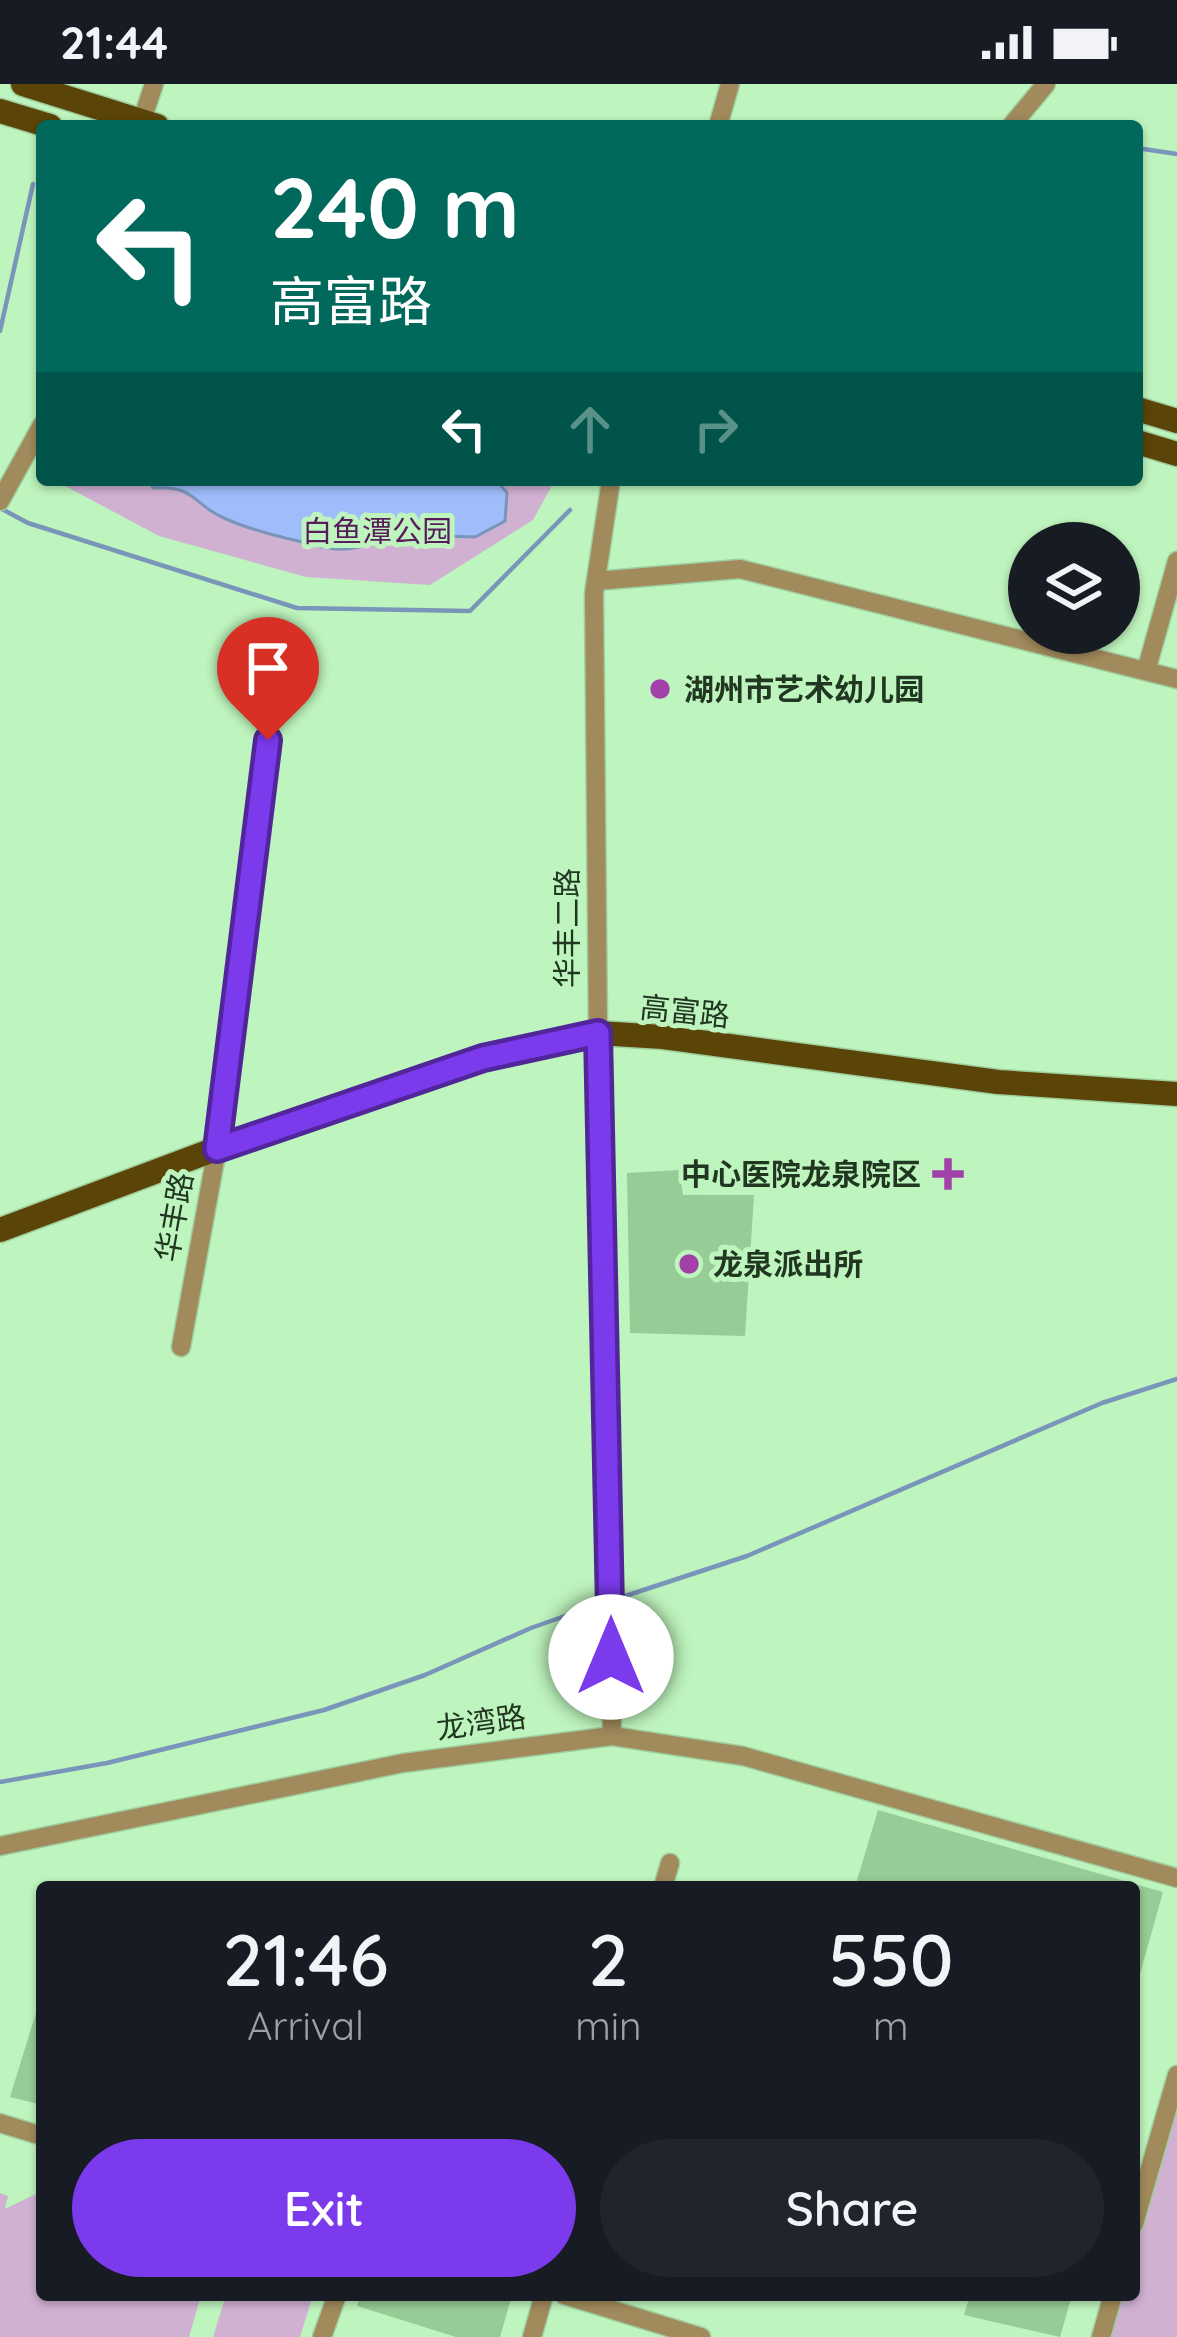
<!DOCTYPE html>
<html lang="en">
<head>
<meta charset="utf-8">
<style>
	:root { --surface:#171b24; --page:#20242c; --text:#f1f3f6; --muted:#9ea1a6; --accent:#7c3aed }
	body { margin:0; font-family:Quicksand,"Noto Sans SC",sans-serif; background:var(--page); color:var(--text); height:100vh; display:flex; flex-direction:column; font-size:45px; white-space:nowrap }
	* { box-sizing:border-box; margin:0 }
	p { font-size:39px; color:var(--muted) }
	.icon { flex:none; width:66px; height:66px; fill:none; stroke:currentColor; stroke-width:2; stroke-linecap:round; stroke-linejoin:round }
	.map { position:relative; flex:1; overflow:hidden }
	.details { position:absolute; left:36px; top:1797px; width:1104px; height:420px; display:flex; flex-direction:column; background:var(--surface); border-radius:12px; box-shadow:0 3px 9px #0004 }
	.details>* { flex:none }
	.guide { position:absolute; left:36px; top:36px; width:1107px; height:366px; border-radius:12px; box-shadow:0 3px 9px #0004; background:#00695c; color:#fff; overflow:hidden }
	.tools { position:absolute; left:1008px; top:438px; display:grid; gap:24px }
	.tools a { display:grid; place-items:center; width:132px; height:132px; border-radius:50%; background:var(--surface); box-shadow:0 3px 9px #0004; font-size:60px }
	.pin { position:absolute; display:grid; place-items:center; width:102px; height:102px; color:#fff; margin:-123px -51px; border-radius:50% 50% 50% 0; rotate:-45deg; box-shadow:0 0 12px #0007 }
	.pin .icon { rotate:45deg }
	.me { position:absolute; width:132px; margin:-66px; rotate:0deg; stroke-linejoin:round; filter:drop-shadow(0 0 9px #0008) }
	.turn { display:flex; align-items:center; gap:42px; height:252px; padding:0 36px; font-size:54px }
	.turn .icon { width:156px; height:156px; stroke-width:2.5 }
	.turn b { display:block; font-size:84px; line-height:102px }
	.lanes { display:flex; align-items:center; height:114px; padding:0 36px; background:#0003; justify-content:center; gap:60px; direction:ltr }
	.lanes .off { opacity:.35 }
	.eta { display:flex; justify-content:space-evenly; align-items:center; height:204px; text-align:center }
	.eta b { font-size:72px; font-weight:600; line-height:84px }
	.primary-button { display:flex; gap:24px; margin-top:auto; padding:24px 36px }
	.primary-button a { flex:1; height:138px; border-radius:72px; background:var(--accent); color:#fff; font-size:48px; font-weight:600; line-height:138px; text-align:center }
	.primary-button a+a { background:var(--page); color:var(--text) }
	.status { display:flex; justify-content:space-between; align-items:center; height:84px; padding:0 60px; background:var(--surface); direction:ltr }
	.status svg { height:33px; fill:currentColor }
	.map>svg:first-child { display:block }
	.green { fill:#d0b1d2 }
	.water { fill:#a0bdfb; stroke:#7a95ba; stroke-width:3 }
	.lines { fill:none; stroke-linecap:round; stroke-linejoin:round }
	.stream { stroke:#7a95ba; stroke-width:4.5 }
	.building { fill:#96cc96 }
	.minor-casing { stroke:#9fce9e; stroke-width:21 }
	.major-casing { stroke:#9fce9e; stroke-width:27 }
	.minor { stroke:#a18a5b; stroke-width:18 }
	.major { stroke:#5b4407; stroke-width:24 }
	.route-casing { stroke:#51269a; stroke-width:30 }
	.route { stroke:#7c3aed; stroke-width:21 }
	.poi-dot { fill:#a141a9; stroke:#bef4bd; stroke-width:4.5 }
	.labels { text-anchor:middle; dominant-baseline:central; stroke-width:10; stroke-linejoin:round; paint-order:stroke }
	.park-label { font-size:30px; fill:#581c5d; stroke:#bef4bd }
	.poi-label { font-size:30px; font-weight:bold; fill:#223722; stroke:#bef4bd; text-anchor:start }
	.street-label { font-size:30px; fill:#223722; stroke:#bef4bd }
</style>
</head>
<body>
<div class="status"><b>21:44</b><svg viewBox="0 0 49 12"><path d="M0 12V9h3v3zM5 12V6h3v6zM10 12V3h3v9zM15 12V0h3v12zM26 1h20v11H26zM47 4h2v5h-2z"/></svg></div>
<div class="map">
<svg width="1177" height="2253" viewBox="0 0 1177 2253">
	<rect width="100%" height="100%" fill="#bef4bd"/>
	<path class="green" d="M54,396h501l-22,40 -103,65 -124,-8 -147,-41z
		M1177,1991v262h-76l12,-42h21v-71z
		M42,2107v104h159l-12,42h-189v-144l8,3 -3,13z
		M226,2211h87l-13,42h-87z"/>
	<path class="water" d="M149,396h348l10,13 -2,28 -30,16 -34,-1 -12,-15c-36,-1 -58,38 -105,26 -31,-7 -68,-15 -98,-28 -34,-14 -29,-34 -73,-31z"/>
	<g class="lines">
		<path class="stream" d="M1137,64l40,6
			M0,247l33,-147
			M0,424l28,15 269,85 173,3 100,-101
			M613,1516l134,-44 355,-153 75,-24
			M0,1698l107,-19 217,-53 101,-35 106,-47 71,-25"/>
	</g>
	<path class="building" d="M680,1086l3,25h71l-9,141 -115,-3 -3,-160z
		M878,1726l254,73 -1,4h-276z
		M1134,1800l29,8 -25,89 -4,-1z
		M39,1919l3,1v101l-32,-8z
		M360,2211h152l-12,42h-44l-99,-31z
		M970,2211h102l-12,42 -96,-22z"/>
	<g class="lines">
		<defs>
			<path id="minor" d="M140,42l14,-42
				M718,42l12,-42
				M1011,42l35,-42
				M611,396l-17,113 4,440 14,703
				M0,417l42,-76
				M596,497l144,-12 437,110
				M1146,587l31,-110
				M181,1263l36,-198 52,-408
				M0,1762l403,-83 209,-27 131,20 434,122
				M663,1803l7,-24
				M0,2039l42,13
				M1134,2140l43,-149
				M564,2211l137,42
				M322,2253l15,-42
				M532,2253l12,-42
				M1101,2253l12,-42"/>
			<path id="major" d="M23,0l134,42
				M0,27l50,15
				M1137,325l40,12
				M1137,358l40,12
				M0,1146l229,-86 254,-86 115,-25 65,4 335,45 179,12"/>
		</defs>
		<use href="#minor" class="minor-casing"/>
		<use href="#major" class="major-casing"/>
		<use href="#minor" class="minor"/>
		<use href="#major" class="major"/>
	</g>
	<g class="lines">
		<defs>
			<path id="route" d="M268,656l-51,409 266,-91 115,-25 13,624"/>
		</defs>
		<use href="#route" class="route-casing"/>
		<use href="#route" class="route"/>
	</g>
	<g class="poi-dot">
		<circle cx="660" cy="605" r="12"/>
		<path d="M942 1072h12v12h12v12h-12v12h-12v-12h-12v-12h12z"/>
		<circle cx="689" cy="1180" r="12"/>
	</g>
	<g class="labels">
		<g class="park-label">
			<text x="377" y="447">白鱼潭公园</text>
		</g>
		<g class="poi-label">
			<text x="684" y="605">湖州市艺术幼儿园</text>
			<text x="921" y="1090" text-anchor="end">中心医院龙泉院区</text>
			<text x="713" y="1180">龙泉派出所</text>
		</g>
		<g class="street-label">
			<text transform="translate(567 844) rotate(-90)">华丰二路</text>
			<text transform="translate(685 927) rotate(6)">高富路</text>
			<text transform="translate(174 1133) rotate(-80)">华丰路</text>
			<text transform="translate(481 1638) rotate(-8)">龙湾路</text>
		</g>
	</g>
</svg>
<div class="tools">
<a><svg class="icon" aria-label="layers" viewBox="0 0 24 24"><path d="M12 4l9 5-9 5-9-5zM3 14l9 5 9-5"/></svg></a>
</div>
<div class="pin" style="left:268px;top:656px;background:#d93025"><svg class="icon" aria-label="arrive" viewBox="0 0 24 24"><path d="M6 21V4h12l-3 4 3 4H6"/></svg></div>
<svg class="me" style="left:611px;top:1573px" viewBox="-20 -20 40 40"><circle r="19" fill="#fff"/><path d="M0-13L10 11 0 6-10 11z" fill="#7c3aed"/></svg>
<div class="guide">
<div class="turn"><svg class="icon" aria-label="left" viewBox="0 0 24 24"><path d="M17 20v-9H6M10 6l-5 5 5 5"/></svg><div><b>240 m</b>高富路</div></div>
<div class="lanes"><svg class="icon" aria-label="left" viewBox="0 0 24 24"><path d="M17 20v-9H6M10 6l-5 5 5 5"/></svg><svg class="icon off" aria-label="ahead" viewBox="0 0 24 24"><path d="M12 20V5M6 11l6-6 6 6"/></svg><svg class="icon off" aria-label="right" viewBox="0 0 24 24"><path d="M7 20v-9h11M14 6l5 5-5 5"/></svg></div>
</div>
<section class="details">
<div class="eta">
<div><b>21:46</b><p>Arrival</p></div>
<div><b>2</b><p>min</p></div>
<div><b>550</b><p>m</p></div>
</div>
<div class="primary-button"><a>Exit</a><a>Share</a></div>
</section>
</div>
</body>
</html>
